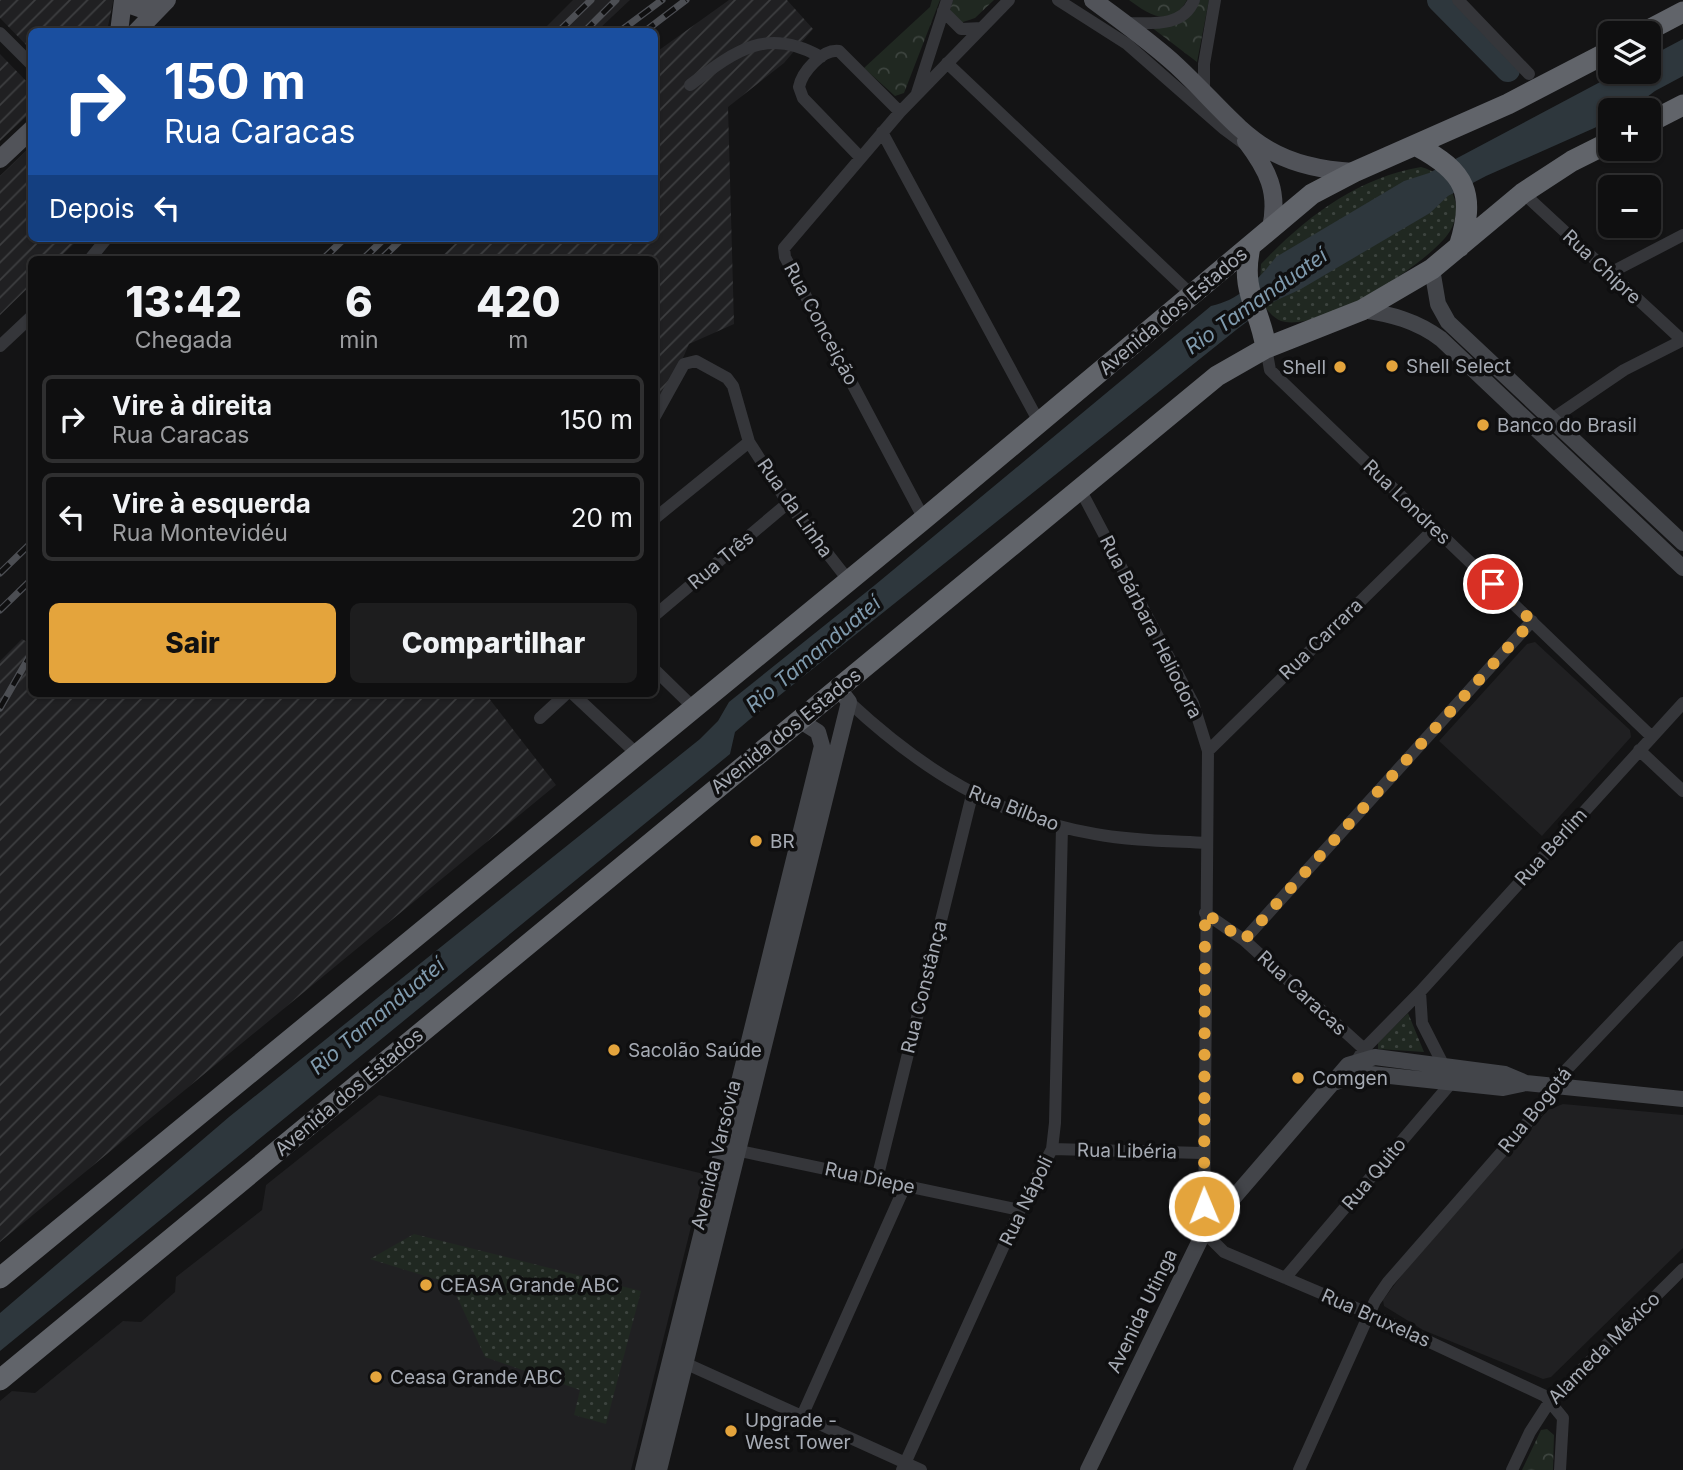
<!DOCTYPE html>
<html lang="pt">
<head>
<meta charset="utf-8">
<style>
	:root { --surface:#0f0f10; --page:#1d1d1e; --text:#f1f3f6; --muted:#9b9c9f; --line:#2f2f30; --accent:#e4a43c }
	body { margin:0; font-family:Inter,sans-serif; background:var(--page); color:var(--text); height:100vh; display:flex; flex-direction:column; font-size:26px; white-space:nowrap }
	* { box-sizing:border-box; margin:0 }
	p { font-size:23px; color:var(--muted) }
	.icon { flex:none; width:38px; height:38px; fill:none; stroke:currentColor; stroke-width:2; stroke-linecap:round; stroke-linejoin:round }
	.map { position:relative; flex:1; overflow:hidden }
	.panel { position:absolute; left:28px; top:256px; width:630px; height:441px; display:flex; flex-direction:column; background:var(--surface); border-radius:10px; box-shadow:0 2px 5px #0004,0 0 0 2px var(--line) }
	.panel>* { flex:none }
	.guide { position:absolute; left:28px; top:28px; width:630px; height:214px; border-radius:10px; box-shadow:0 2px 5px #0004,0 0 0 2px var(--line); background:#1a4fa0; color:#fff; overflow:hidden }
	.tools { position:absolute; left:1598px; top:21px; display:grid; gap:14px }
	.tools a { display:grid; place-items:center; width:63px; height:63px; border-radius:10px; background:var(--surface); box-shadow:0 2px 5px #0004,0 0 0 2px var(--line); font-size:35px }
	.pin { position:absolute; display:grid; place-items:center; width:60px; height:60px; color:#fff; margin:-30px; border:4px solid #fff; border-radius:50%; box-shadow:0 2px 7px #0007 }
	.me { position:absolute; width:77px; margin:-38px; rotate:359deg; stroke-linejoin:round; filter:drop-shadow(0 0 5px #0008) }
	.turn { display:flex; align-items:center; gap:24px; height:147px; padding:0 21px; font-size:32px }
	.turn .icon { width:91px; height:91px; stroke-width:2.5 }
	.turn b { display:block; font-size:49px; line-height:60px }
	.then { display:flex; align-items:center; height:66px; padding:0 21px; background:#0003; gap:14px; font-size:26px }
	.eta { display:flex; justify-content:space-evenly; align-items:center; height:119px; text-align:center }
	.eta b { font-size:42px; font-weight:800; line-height:49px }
	.action { display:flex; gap:14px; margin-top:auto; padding:14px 21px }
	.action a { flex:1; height:80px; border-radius:10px; background:var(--accent); color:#111; font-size:28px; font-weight:800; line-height:80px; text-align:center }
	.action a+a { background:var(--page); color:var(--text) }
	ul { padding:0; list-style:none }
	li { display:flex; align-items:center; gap:21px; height:88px; margin:0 14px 10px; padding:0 7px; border:4px solid var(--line); border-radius:10px }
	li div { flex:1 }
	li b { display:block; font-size:26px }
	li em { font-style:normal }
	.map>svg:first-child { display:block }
	.built { fill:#202022 }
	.industrial { fill:url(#industrial-furrows) }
	.grass { fill:url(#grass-dots) }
	.park { fill:url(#park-crowns) }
	.water { fill:#2e373d }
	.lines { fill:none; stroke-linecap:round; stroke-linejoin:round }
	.river { stroke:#2e373d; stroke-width:24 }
	.street { stroke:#35363a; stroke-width:12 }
	.secondary { stroke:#43454a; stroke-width:16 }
	.primary { stroke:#515359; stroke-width:18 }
	.highway { stroke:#61646a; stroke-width:21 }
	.rail-casing { stroke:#4c4e53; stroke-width:7 }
	.rail { stroke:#0f0f10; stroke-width:4.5; stroke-dasharray:13; stroke-linecap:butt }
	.route { stroke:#e4a43c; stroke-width:12; stroke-dasharray:0 21.6 }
	.poi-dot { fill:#e4a43c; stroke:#0f0f10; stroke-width:2.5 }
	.labels { text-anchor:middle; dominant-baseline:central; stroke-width:7; stroke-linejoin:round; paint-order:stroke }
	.street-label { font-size:19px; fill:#a6abb4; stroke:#0f0f10 }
	.poi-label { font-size:19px; fill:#a6abb4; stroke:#0f0f10; text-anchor:start }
	.water-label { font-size:21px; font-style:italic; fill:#7f9aad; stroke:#0f0f10 }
</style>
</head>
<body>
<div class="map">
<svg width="1683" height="1470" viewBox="0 0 1683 1470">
	<defs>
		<pattern id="industrial-furrows" width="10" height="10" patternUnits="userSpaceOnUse" patternTransform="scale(1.75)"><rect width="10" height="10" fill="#202022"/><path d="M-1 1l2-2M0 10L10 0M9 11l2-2" fill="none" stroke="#3d3e40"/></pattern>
		<pattern id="grass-dots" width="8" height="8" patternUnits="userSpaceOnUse" patternTransform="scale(1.75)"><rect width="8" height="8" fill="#202821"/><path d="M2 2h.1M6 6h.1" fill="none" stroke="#3d443f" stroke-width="1.8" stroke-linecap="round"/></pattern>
		<pattern id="park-crowns" width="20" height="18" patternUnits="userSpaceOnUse" patternTransform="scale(1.75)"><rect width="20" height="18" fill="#202821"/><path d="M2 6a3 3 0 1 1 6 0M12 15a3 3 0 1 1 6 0" fill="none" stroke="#3d443f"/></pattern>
	</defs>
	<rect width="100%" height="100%" fill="#141415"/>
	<path class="built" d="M573,0h57l-33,31h-55z
		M1535,642l95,88 1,7 -89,99 -103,-95 88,-97z
		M379,1095l325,79 -73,296h-631v-69l12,-10 23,2 88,-72 18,1 34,-30 1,-15 86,-67 4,-25z
		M1563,1104l120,11v133l-132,129 -8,2 -120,-49 -39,-24 -1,-6 40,-53 125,-137z"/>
	<path class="industrial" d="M0,0h113v2l-6,29 -75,1 -1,18 -31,-32z
		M729,0h58l26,29 -29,34 -56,44 6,217 -45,20 -34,79 -1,-164h-215l22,-21h193l1,-185z
		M0,54l31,32 1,25 -32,30z
		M31,146l1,92h48l-22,21h-26l-1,26 -31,30v-139z
		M22,639l9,5 1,49h459l-3,4 68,88 -556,457v-581z"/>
	<path class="grass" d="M1421,167c14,4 22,10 29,22 9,14 8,31 -2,45 -22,31 -128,99 -167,87 -10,-4 -16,-14 -22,-23l2,-34c44,-46 95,-86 160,-97z
		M1408,1013l16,39 -46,-3v-6z
		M414,1234l227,57 -35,133 -32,-9 6,-25 -95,-33 -34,-73 -81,-25z"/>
	<path class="park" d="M932,0h8l-36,93 -9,3 -31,-28 66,-61z
		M953,0h41l-19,18 -15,5 -10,-13z
		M1129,0h58c-16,30 -39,14 -58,0z
		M1200,0h9l-12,62 -46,-35c23,0 39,-4 49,-27z
		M1547,1429l7,6 -1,35h-31l19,-40z"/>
	<path class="water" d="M1683,39v37l-28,15 -25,19h-20v11l-124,55 -38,20 -18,17 -129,76 -28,13 -37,28 -487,390 -14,12 -5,22 -730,597v-38l229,-196 471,-378 18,-18 11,-19 146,-117 336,-279c29,-6 47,-26 65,-49l128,-76 25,-8 190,-101h29l1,-15z"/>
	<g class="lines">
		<path class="river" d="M1439,0l69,70"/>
		<path class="street" d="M1058,0l69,44 97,85 27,20
			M1458,0l71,74
			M943,11l18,18 21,-1
			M1124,23c26,0 59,5 70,-23
			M0,33l32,32
			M947,63l246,233
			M690,85c45,-34 76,-59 131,-28
			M917,93l30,-93
			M1204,94v-30l11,-64
			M882,132l157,290
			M860,157l-57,-59 -4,-11c3,-15 23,-38 40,-36l61,61
			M1523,193l159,147
			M90,259l17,-21
			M1610,273l73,-38
			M0,346l32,-30
			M1266,348l4,22 382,367
			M654,418l30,-54 12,-3 31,17 6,8 16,56 39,61 61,78
			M1552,419l72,-49 59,-30
			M1080,489l113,214 15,48 -4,481 20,20 146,62 175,82 18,22 -3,52
			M654,519l95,-77
			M924,519l-139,-262 -1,-9 116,-136 109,-112
			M654,616l134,-113
			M654,669l39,38
			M572,693l64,60
			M849,702c72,67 147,115 246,132 37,7 75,7 112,9
			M540,718l27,-25
			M1639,750l44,41
			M1208,751l227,-223
			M1205,913l39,27 120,109
			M1244,940l288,-319
			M1357,1060l7,-11 56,-57 263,-289
			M1052,1149l150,4
			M730,1155l10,-4 280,59
			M877,1179l95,-384
			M1285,1278l167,-196 -30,-59 -2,-31
			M678,1360l243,110
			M802,1416l103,-230
			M902,1470l118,-260 32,-61 3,-26 7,-296
			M1299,1470l76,-169 13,-19 153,-175 10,-21 132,-139
			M1512,1470l18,-38 20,-31 133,-132"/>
		<path class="secondary" d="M1432,269l6,35 10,18 235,221
			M1362,310c29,4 55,11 79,29l242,229
			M1336,1082l17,-7 18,-1 132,14 23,-5 157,16
			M643,1470l179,-724 -4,-14 -19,-12
			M659,1470l190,-768 -10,-13
			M1088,1470l116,-238 144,-167 27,-8 130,17 21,9"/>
		<path class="primary" d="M1093,0c28,21 58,42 84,66 64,60 81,101 177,106
			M128,4l14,5 21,-5
			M119,32l4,-32
			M136,32l31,-32
			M1246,141c22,29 33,51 25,87
			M0,159l32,-30"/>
		<path class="highway" d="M1643,33l40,-21
			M1648,123l35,-18
			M1417,146c49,26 59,48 42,101
			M1250,247c-10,46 10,60 16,101
			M0,1278l924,-759 388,-325 42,-22 154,-68 102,-53
			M0,1380l1217,-1004 49,-28 96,-38 70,-41 91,-76 49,-32 38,-19"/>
		<defs>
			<path id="rail" d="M558,32l33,-32
				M584,32l32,-32
				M619,32l43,-32
				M644,32l42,-32
				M323,259l22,-21
				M363,259l22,-21
				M381,259l22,-21
				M0,573l32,-31
				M0,610l32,-31
				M0,708l32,-56"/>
		</defs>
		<use href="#rail" class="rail-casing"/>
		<use href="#rail" class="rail"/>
	</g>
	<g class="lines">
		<path class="route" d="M1204,1206l1,-293 39,27 288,-319 -39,-37"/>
	</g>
	<g class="poi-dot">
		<circle cx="1392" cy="366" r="7"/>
		<circle cx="1340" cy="367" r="7"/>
		<circle cx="1483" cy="425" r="7"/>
		<circle cx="756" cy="841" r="7"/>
		<circle cx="614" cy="1050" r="7"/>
		<circle cx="1298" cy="1078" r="7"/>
		<circle cx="426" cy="1285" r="7"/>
		<circle cx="376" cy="1377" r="7"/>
		<circle cx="731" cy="1431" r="7"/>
	</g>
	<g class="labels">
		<g class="street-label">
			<text transform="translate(1602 267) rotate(43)">Rua Chipre</text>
			<text transform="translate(1173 311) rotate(-40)">Avenida dos Estados</text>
			<text transform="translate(821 324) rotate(62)">Rua Conceição</text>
			<text transform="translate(1407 502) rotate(44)">Rua Londres</text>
			<text transform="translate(795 508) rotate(55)">Rua da Linha</text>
			<text transform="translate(721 560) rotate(-40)">Rua Três</text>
			<text transform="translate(1151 627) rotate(63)">Rua Bárbara Heliodora</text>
			<text transform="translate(1321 639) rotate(-44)">Rua Carrara</text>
			<text transform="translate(786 731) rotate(-39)">Avenida dos Estados</text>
			<text transform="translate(1014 808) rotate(21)">Rua Bilbao</text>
			<text transform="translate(1551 847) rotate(-48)">Rua Berlim</text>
			<text transform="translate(924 987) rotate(-76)">Rua Constânça</text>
			<text transform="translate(1302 993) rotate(43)">Rua Caracas</text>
			<text transform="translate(349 1092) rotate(-40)">Avenida dos Estados</text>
			<text transform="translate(1535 1110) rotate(-51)">Rua Bogotá</text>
			<text transform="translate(1127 1151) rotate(1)">Rua Libéria</text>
			<text transform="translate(716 1155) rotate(-76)">Avenida Varsóvia</text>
			<text transform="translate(1374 1174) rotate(-50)">Rua Quito</text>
			<text transform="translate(870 1178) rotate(12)">Rua Diepe</text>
			<text transform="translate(1026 1201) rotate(-64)">Rua Nápoli</text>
			<text transform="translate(1142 1311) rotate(-64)">Avenida Utinga</text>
			<text transform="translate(1376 1318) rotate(24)">Rua Bruxelas</text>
			<text transform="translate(1604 1348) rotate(-45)">Alameda México</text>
		</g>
		<g class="poi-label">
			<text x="1406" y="366">Shell Select</text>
			<text x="1326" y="367" text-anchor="end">Shell</text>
			<text x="1497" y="425">Banco do Brasil</text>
			<text x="770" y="841">BR</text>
			<text x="628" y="1050">Sacolão Saúde</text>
			<text x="1312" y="1078">Comgen</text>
			<text x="440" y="1285">CEASA Grande ABC</text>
			<text x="390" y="1377">Ceasa Grande ABC</text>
			<text x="745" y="1420">Upgrade -<tspan x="745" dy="22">West Tower</tspan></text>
		</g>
		<g class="water-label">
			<text transform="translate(1256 301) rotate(-35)">Rio Tamanduateí</text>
			<text transform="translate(813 654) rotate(-40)">Rio Tamanduateí</text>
			<text transform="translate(377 1016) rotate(-40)">Rio Tamanduateí</text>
		</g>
	</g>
</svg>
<div class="tools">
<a><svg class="icon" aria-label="layers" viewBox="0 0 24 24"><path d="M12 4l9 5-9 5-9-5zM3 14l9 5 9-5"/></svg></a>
<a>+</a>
<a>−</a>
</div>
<div class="pin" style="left:1493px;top:584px;background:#d93025"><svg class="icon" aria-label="arrive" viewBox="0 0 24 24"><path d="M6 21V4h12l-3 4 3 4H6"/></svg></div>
<svg class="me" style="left:1204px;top:1206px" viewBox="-20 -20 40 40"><circle r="17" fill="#e4a43c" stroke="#fff" stroke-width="3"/><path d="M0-11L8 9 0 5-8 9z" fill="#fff"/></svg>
<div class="guide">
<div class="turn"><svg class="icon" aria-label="right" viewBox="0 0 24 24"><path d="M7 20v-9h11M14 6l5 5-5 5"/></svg><div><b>150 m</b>Rua Caracas</div></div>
<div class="then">Depois<svg class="icon" aria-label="left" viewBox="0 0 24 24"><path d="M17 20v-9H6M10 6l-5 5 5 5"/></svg></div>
</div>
<section class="panel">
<div class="eta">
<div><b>13:42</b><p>Chegada</p></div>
<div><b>6</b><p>min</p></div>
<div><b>420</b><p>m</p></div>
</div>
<ul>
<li><svg class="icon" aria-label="right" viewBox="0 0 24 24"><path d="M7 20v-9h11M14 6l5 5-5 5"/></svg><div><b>Vire à direita</b><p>Rua Caracas</p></div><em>150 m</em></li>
<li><svg class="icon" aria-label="left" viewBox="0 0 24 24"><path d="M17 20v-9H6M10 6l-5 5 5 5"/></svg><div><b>Vire à esquerda</b><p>Rua Montevidéu</p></div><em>20 m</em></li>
</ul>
<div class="action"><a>Sair</a><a>Compartilhar</a></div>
</section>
</div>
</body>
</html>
